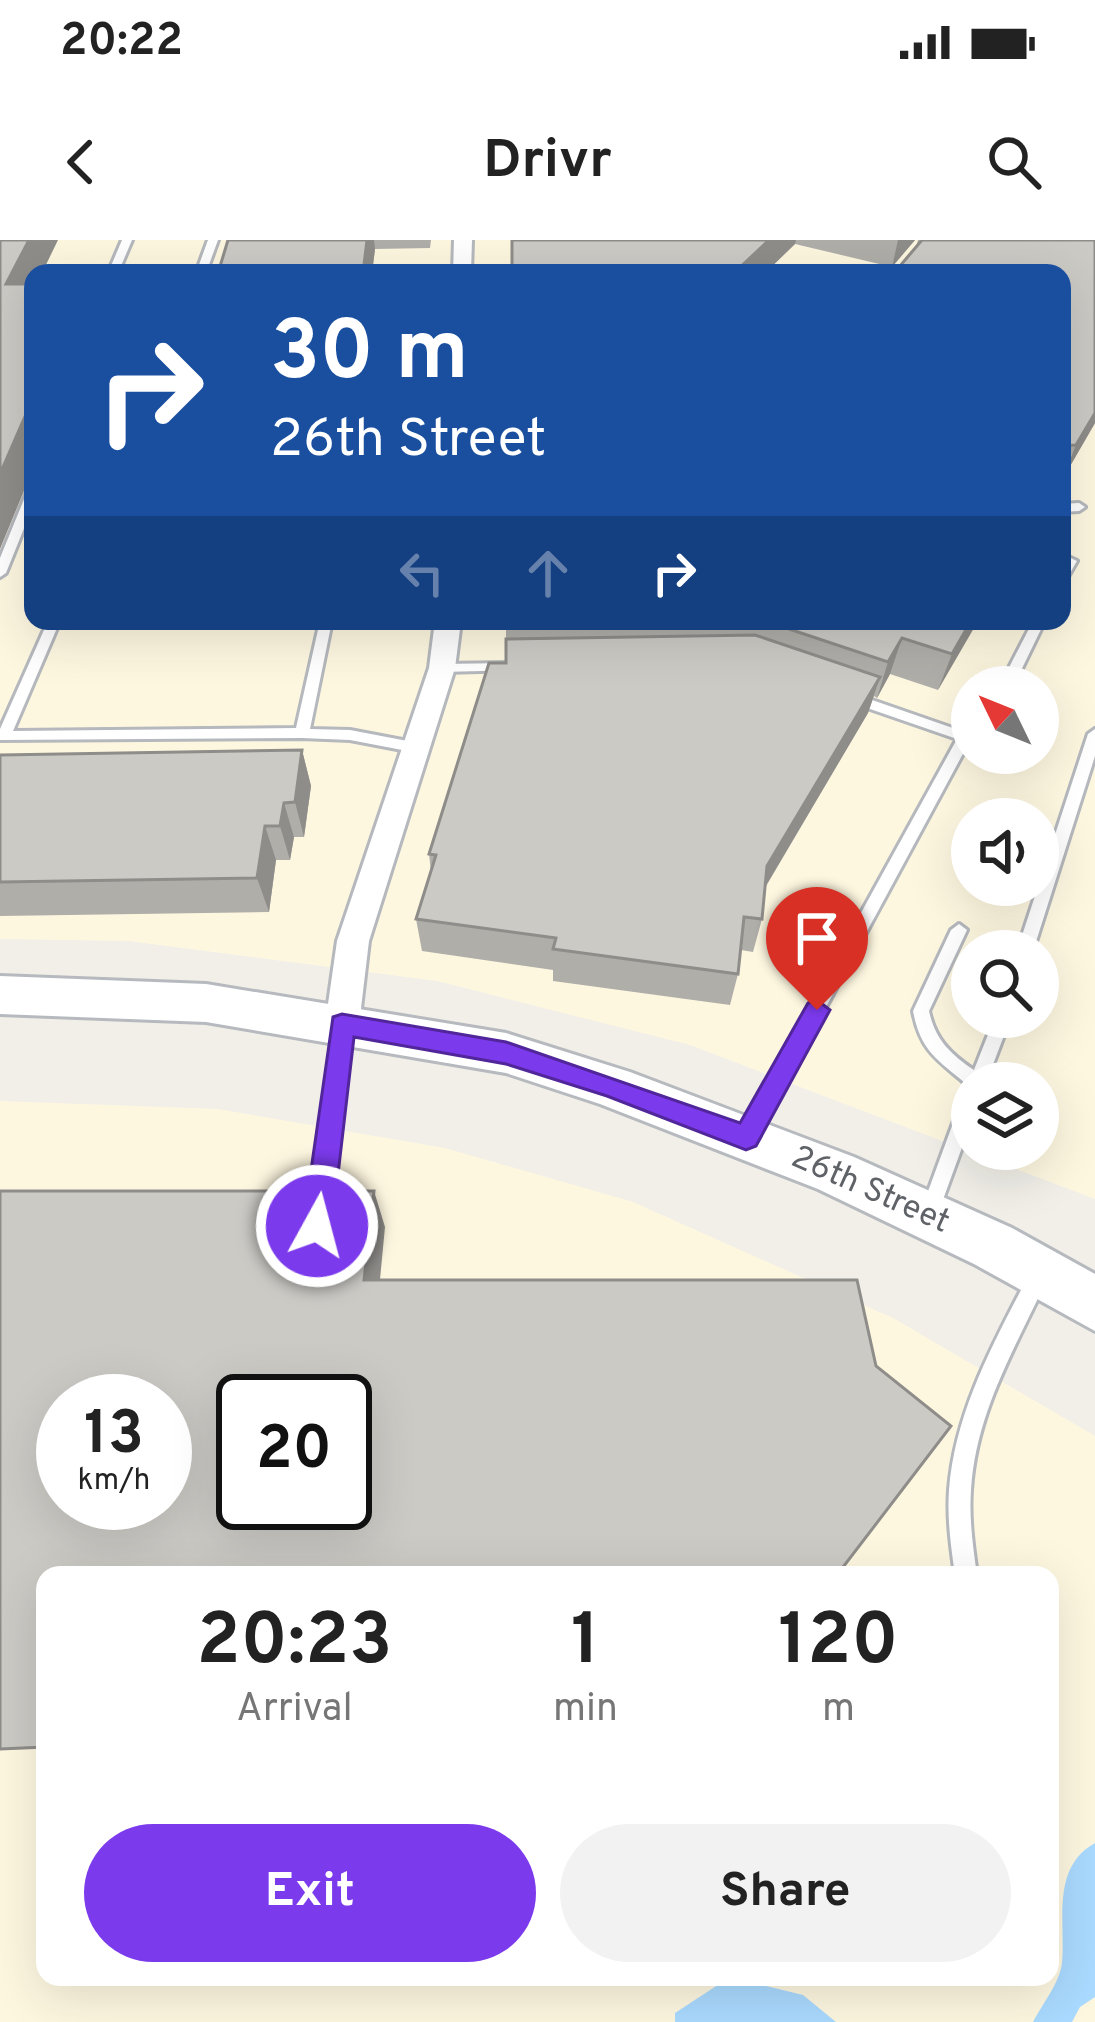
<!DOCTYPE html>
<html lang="en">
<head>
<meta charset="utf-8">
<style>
	:root { --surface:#fff; --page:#f2f2f2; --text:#222; --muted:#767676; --accent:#7c3aed }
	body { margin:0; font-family:Overpass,sans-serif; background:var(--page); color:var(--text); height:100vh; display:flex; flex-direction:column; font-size:45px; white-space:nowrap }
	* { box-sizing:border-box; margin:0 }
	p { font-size:39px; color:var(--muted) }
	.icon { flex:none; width:66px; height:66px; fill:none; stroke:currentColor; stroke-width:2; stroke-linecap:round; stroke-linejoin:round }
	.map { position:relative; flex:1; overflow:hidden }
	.panel { position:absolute; left:36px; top:1326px; width:1023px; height:420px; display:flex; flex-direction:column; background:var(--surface); border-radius:24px; box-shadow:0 12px 48px #0002 }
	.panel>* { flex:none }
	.hud { position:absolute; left:24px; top:24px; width:1047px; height:366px; border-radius:24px; box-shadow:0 12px 48px #0002; background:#1a4fa0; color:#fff; overflow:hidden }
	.needle { width:78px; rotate:313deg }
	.controls { position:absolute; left:951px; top:426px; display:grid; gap:24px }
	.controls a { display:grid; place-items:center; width:108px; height:108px; border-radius:50%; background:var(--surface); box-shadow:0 12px 48px #0002; font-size:60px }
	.speed { position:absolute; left:36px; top:1134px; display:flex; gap:24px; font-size:60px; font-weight:700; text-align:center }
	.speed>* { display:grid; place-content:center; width:156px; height:156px; border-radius:50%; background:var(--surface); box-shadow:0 12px 48px #0002; line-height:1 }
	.speed small { font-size:30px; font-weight:400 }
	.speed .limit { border:6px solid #111; border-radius:18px; background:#fff; color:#111 }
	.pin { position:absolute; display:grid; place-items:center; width:102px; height:102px; color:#fff; margin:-123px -51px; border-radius:50% 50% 50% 0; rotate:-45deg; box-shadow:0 0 12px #0007 }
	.pin .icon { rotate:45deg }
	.me { position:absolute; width:132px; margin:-66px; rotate:7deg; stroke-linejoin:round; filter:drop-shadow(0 0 9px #0008) }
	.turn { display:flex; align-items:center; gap:42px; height:252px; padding:0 48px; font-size:54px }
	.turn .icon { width:156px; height:156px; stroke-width:2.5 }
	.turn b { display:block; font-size:84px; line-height:102px }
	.lanes { display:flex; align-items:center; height:114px; padding:0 48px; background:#0003; justify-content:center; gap:60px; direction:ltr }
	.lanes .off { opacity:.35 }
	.eta { display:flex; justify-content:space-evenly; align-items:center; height:204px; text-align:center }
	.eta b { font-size:72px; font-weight:700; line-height:84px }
	.button { display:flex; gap:24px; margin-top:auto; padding:24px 48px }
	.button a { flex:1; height:138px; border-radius:72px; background:var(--accent); color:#fff; font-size:48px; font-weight:700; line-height:138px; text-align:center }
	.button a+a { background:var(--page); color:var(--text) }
	.status { display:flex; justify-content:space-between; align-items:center; height:84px; padding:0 60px; background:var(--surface); direction:ltr }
	.status svg { height:33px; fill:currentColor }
	header { display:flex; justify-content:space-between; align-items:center; height:156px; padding:0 48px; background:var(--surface); font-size:54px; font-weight:700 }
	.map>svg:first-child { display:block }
	.commercial { fill:#fef7e0; fill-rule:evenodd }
	.water { fill:#aadaff }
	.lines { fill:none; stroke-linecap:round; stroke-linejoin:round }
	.service-casing { stroke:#b5b8bc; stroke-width:6 }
	.minor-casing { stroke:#b5b8bc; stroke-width:6 }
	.secondary-casing { stroke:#b6babf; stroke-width:6 }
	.service { fill:#fff; fill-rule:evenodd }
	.minor { fill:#fff; fill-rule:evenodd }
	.secondary { fill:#fff; fill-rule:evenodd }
	.wall { fill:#afaea9 }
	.shaded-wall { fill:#8f8d8a }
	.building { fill:#cccac5; stroke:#8f8d8a; stroke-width:3; fill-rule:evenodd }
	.route { fill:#7c3aed; stroke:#51269a; stroke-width:3 }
	.labels { text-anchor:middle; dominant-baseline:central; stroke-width:12; stroke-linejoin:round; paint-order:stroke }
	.street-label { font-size:33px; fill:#5f6368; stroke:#fff }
</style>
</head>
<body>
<div class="status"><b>20:22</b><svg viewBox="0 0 49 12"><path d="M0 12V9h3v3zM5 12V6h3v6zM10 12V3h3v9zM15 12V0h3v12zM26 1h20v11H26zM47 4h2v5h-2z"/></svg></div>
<header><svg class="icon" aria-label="back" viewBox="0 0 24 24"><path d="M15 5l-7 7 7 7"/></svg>Drivr<svg class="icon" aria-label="search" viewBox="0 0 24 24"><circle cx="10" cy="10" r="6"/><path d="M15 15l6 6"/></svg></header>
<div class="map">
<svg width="1095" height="1782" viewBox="0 0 1095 1782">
	<rect width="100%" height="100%" fill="#f1efe8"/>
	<path class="commercial" d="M0,0h1095v959l-405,-154 -253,-64 -309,-40 -128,-2zM33,33h1029v348h-1029zM972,447h66v66h-66zM972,579h66v66h-66zM972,711h66v66h-66zM972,843h66v66h-66z
		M0,861l218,8 227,39 188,54 260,116 202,118v586h-1095zM63,1161h102v102h-102zM243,1161h102v102h-102zM45,1335h1005v402h-1005z"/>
	<path class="water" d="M1095,1603v154l-15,10 -8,15h-39c9,-17 27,-40 29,-59 4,-40 -12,-95 33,-120z
		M730,1737l73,18 33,27h-161v-9z"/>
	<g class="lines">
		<defs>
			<path id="service" d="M122,0h10l-14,33h-10z
				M208,0h10l-12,33h-10z
				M33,249v17l-27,67 -6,4v-19l27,-66z
				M1062,264l17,-1 6,4 -6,4 -17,1z
				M1062,314l15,7 -11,19 -4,1z
				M48,381h12l-47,110 283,-3 24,-107h12l-22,108 40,1 68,13 7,5 -7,5 -68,-13 -48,-2 -302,2v-11z
				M1033,381h12l-32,66h-14z
				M512,423l7,4 -2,3 -75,2 -7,-4 7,-4z
				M852,453l118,41 2,3 -220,407 -6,2 -6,-2 -3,-6 3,-6 217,-393 -110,-38 -2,-3z
				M1095,489v27l-62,195h-16l71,-217z
				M959,684l8,6 -38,81c6,28 21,43 45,59l21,-53h16l-25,66h-14v37l-35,96 -2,6 -7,3 -7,-3 -2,-6 44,-120 3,-5 6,-2c-30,-27 -51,-34 -59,-78l38,-81z
				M342,778l8,7 -22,186 -2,6 -7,3 -7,-3 -2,-6 24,-186z
				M1038,1028l7,3 3,6c-32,70 -72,134 -77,213 -2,29 2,57 6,85h-22c-4,-28 -8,-56 -6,-85 6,-79 46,-150 82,-219z"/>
			<path id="minor" d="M454,0h18l-1,33h-18z
				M435,381h26l-6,47 -86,273 -10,84 -5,10 -12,4 -12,-4 -5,-10 12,-84 92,-273z"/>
			<path id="secondary" d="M0,736l206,8 300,49 124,39 224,85 158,71 83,46v57l-121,-67 -156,-75 -218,-85 -94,-31 -300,-51 -206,-8z"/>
		</defs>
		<use href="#service" class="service-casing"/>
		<use href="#minor" class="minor-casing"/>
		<use href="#secondary" class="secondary-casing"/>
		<use href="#service" class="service"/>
		<use href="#minor" class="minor"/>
		<use href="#secondary" class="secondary"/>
	</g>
	<path class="wall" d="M228,0h203l-1,8 -55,1 -3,24h-154z
		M512,0h403l-23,27 -97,-23 -30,29h-253z
		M918,0h177v183l-33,57v-207l-146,-26z
		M506,381h470l-38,69 -48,-16 -13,24 -3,-2 -6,17 -103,175 -3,31 -9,33 -12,-2 -3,24 -8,31 -177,-24v-11l-131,-19 -6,-32 15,-47 -2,-18 77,-191z
		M302,510l9,36 -7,51h-10l-4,23h-14l-7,52 -269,4v-161z"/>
	<path class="shaded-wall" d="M29,0h29l-16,33h-9v18l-27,-7z
		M367,0h7l1,9 -3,24h-9z
		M769,0h27l-1,4 -30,29h-31z
		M898,0h17l-23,27z
		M33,158v71l-33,80v-75z
		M1095,173v10l-33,57 14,-35z
		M971,381h5l-2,7 -36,62 14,-36z
		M902,398l-12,36 -13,24 11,-36z
		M880,437l-12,36 -110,186 9,-33z
		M302,510l9,36 -7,51 -9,-35z
		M284,563l10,34 -4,23 -10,-34z
		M265,586l11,34 -7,52 -12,-34z
		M374,951l11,36 -8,84 -13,-31z"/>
	<path class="building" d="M0,0h29l-23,44h27v114l-33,76z
		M228,0h139l-4,33h-145z
		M512,0h257l-35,33h-222z
		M922,0h173v173l-19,32 -14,1v-173h-168z
		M506,381h78l-78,1z
		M765,381h206l-19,33 -50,-16 -14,24z
		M755,395l125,42 -113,189 -5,53 -18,-2 -6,57 -185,-25 3,-11 -140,-19 20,-64 -7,-1 60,-191h17v-24z
		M302,510l-7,52 -11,1 -4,23h-15l-8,52 -257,4v-127z
		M0,951h288l12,14 11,-3 5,-11h58l-10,89h493l19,86 75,60 -114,149h-792v172l-45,2zM63,1161h102v102h-102zM243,1161h102v102h-102z"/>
	<path class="route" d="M817,760l13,10 -74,136 -10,4 -139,-54 -101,-32 -152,-27 -22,189 -4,10 -11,4 -10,-4 -4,-10 30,-209 9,-3 164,28 234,81 68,-120z"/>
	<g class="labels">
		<g class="street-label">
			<text transform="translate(870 951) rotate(24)">26th Street</text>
		</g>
	</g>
</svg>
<div class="controls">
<a><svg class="needle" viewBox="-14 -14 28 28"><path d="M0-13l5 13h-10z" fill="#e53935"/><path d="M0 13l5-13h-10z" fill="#767676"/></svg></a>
<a><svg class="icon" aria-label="sound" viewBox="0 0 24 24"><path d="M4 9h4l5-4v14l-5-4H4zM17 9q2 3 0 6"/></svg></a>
<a><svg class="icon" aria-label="search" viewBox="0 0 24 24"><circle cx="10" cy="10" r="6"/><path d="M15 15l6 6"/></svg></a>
<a><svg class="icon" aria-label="layers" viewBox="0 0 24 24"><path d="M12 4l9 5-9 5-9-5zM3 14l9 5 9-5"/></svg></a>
</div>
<div class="speed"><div>13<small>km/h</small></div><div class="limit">20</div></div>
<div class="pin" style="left:817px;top:770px;background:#d93025"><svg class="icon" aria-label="arrive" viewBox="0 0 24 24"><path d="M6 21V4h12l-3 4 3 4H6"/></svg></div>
<svg class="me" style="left:317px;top:986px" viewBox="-20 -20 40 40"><circle r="17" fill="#7c3aed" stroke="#fff" stroke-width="3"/><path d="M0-11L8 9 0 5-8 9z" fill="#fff"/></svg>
<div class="hud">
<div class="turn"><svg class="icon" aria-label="right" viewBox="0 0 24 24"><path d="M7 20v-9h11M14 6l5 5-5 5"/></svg><div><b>30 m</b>26th Street</div></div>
<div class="lanes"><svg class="icon off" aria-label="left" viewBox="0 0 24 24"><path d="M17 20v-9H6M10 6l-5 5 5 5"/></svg><svg class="icon off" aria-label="ahead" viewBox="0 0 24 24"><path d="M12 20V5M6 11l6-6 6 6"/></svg><svg class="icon" aria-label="right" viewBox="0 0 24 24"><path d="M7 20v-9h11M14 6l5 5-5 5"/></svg></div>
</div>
<section class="panel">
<div class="eta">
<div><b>20:23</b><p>Arrival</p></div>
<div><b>1</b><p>min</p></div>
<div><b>120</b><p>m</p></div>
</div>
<div class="button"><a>Exit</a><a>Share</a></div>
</section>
</div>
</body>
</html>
